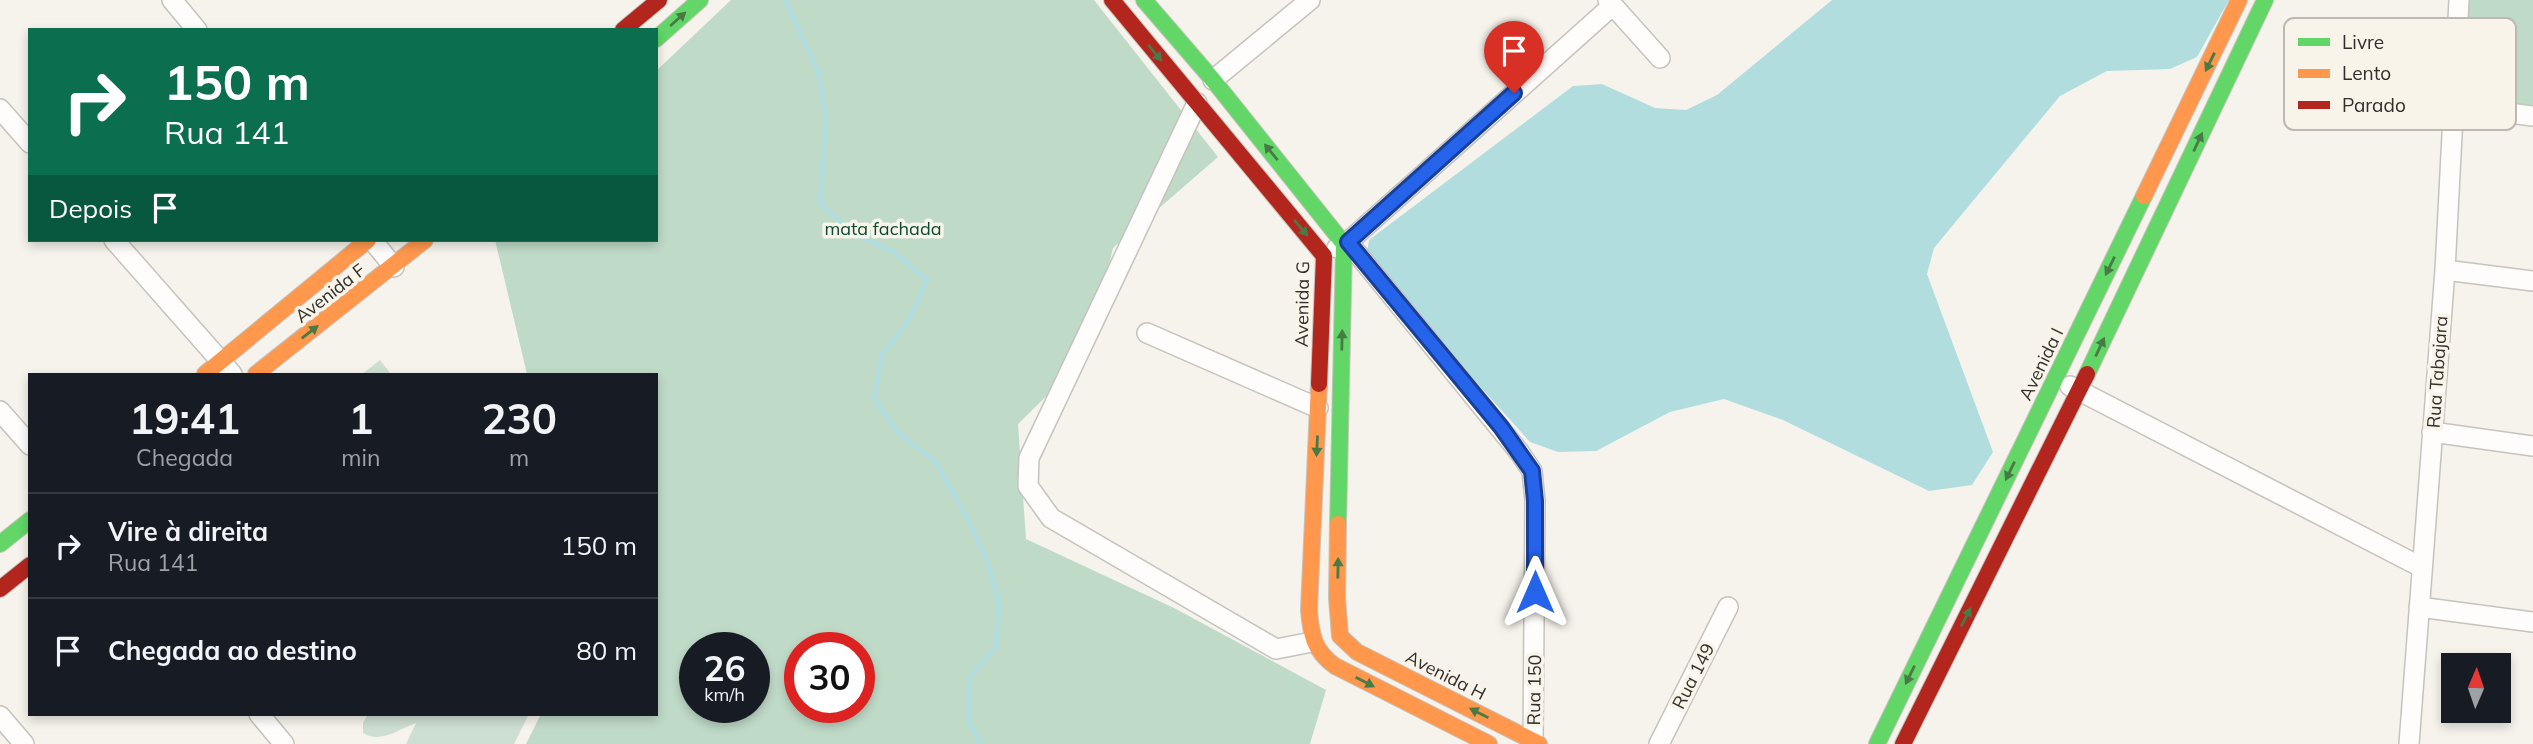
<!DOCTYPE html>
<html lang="pt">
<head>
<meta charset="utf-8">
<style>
	:root { --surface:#171b24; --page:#242831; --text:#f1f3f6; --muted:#9ea1a6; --line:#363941 }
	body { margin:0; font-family:Mulish,sans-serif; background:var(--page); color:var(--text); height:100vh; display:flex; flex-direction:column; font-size:26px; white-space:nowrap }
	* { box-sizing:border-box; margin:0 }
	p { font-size:23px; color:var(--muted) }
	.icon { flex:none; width:38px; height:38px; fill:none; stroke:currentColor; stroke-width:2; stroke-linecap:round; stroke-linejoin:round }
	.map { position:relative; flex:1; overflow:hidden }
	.details { position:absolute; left:28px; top:373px; width:630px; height:343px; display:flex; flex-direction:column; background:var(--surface); border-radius:0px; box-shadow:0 4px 10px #0003 }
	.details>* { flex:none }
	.banner { position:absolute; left:28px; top:28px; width:630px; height:214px; border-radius:0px; box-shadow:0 4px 10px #0003; background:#0b6e4f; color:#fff; overflow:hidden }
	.needle { width:46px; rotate:2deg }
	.controls { position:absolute; left:2441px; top:653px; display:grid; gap:14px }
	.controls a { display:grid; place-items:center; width:70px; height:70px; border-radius:0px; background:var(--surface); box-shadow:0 4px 10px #0003; font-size:35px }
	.speed { position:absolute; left:679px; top:632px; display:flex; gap:14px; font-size:35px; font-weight:700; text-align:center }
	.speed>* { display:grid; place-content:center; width:91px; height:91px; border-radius:50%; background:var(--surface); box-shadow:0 4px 10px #0003; line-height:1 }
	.speed small { font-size:18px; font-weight:400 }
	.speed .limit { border:10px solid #d22; background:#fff; color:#111 }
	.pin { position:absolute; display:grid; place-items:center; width:60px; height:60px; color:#fff; margin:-72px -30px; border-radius:50% 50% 50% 0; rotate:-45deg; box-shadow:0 0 7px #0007 }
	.pin .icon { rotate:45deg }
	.me { position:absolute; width:77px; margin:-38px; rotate:0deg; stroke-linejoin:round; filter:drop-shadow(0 0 5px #0008) }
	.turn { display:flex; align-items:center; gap:24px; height:147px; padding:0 21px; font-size:32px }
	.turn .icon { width:91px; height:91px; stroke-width:2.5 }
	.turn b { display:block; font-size:49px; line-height:60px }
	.then { display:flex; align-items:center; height:66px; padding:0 21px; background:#0003; gap:14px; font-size:26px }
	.eta { display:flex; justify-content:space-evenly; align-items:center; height:119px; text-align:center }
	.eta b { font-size:42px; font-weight:700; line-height:49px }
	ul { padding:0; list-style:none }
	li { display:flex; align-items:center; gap:21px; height:105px; padding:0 21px; border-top:2px solid var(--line) }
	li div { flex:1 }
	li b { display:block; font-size:26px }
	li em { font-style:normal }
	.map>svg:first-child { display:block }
	.green { fill:#cddfd2 }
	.forest { fill:#c0dac8; fill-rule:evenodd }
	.water { fill:#b2dddf }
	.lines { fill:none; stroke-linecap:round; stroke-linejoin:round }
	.stream { stroke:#b2dddf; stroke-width:5 }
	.street-casing { stroke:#c6c3be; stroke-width:22 }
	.fast-casing { stroke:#c6c3be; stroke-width:18 }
	.slow-casing { stroke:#c6c3be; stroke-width:18 }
	.jam-casing { stroke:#c6c3be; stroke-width:18 }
	.street { stroke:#fefdfc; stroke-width:19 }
	.fast { stroke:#63d668; stroke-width:16 }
	.slow { stroke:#ff974d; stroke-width:16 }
	.jam { stroke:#b3261e; stroke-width:16 }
	.oneway { fill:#487a46 }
	.route-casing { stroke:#184099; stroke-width:18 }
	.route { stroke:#2563eb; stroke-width:12 }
	.labels { text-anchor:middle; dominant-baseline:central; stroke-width:7; stroke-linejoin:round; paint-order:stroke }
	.park-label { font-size:18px; fill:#094a31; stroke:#f9f4e9 }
	.street-label { font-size:18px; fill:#312f2b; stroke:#f9f4e9 }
	.key { fill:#f9f4e9; stroke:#bdb9b0; stroke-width:2 }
	.key-label { font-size:19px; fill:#312f2b }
</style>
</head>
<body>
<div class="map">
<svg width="2533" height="744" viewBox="0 0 2533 744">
	<rect width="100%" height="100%" fill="#f6f3ec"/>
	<path class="green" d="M380,360l11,14h-29z
		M368,714h161l-15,30h-108l10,-21c-17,6 -35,21 -53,10v-10z"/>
	<path class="forest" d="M731,0h363l124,157 -105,91 -26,108 -69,68 8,115 148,69 152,82 -16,54h-784l15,-30h115v-340h-129l-32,-134h161v-169zM695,648h59v59h-59zM800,648h59v59h-59z
		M2466,0h67v108l-79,-10z"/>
	<path class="water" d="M1832,0h397l-32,57 -27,12 -63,2 -47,25 -126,152 -7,26 66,178 -21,33 -43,6 -146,-71 -59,-21 -54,13 -74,39 -38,1 -28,-10 -162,-180 -1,-10 2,-12 204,-154 29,-2 53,24 31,2 31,-15z"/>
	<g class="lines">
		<path class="stream" d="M785,0l33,71 8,45 -6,88 34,30 40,18 33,28 -18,40 -27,34 -8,44 25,36 36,27 33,58 18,39 13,43 -3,45 -27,33v43l12,22"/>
		<defs>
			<path id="street" d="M172,0l25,30
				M1608,0l52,58
				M1213,80l97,-80
				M1197,103l-168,355 -1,28 23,32 225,131 36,-7
				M2453,106l80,10
				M0,109l30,34
				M114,240l118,134
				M372,240l22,27
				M1348,242l172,211 12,18 3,30 -2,240
				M1337,248l11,-6 264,-236
				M2445,270l88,11
				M1147,333l171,75
				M2070,386l351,181
				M0,411l30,34
				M2432,432l101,14
				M2419,607l114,15
				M259,714l25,30
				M0,716l24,28
				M1659,744l69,-137
				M2409,744l36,-474 14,-270"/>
			<path id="fast" d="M1144,0l69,80 131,164 -6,280
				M656,39l44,-39
				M2087,374l178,-374
				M0,544l30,-24
				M1877,744l267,-548"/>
			<path id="slow" d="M2144,196l95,-196
				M205,374l163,-134
				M256,374l169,-134
				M1319,384l-10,226c2,25 5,41 26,56l154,78
				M1338,524l-1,74 3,38
				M1340,636l17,16 182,92"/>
			<path id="jam" d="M1112,0l212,256 -5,128
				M623,30l36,-30
				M0,589l30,-24
				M1903,744l184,-370"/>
		</defs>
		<use href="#street" class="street-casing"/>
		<use href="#fast" class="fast-casing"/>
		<use href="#slow" class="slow-casing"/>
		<use href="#jam" class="jam-casing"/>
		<use href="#street" class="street"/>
		<use href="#fast" class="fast"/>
		<use href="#slow" class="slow"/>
		<use href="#jam" class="jam"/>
	</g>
	<defs><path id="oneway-solid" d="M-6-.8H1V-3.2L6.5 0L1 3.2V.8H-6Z" transform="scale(1.75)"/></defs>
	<g class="oneway">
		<use href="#oneway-solid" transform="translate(678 19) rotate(-42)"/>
		<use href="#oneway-solid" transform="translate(1155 53) rotate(50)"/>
		<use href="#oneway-solid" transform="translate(2210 62) rotate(116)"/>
		<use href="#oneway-solid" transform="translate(2198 142) rotate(-65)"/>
		<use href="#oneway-solid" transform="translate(1271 152) rotate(-129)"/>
		<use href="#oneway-solid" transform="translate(1301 228) rotate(50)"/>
		<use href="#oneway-solid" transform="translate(2110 266) rotate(116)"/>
		<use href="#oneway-solid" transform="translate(310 332) rotate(-38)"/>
		<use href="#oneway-solid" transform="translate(1342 340) rotate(-89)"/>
		<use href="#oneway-solid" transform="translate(2100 347) rotate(-65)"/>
		<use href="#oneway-solid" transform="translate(1317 446) rotate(93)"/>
		<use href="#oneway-solid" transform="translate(2010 471) rotate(116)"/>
		<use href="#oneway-solid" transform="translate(1338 568) rotate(-89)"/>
		<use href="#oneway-solid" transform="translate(1966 617) rotate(-63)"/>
		<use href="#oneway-solid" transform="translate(1910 675) rotate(116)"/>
		<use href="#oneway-solid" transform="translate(1365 682) rotate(27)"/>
		<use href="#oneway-solid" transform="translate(1479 713) rotate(-153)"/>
	</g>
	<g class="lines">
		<defs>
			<path id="route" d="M1514,93l-166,149 153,185 31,44 3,30v91"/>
		</defs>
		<use href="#route" class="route-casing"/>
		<use href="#route" class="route"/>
	</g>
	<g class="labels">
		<g class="park-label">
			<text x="883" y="228">mata fachada</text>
		</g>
		<g class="street-label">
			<text transform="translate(330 293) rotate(-38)">Avenida F</text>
			<text transform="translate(1302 304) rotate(-89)">Avenida G</text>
			<text transform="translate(2041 364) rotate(-64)">Avenida I</text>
			<text transform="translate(2437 372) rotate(-86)">Rua Tabajara</text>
			<text transform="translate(1446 675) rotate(27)">Avenida H</text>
			<text transform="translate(1693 676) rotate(-63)">Rua 149</text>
			<text transform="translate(1534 690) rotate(-89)">Rua 150</text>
		</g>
	</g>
	<rect x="2284" y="18" width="232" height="112" rx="10" class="key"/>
	<rect x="2298" y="38" width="32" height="8" fill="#63d668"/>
	<rect x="2298" y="69" width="32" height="9" fill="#ff974d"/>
	<rect x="2298" y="101" width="32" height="8" fill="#b3261e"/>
	<g class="key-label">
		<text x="2342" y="49">Livre</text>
		<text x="2342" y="80">Lento</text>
		<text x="2342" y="112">Parado</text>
	</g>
</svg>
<div class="controls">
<a><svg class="needle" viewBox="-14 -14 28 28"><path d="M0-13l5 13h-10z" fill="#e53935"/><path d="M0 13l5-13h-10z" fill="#9ea1a6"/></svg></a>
</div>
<div class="speed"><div>26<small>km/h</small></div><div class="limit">30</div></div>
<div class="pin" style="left:1514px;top:93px;background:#d93025"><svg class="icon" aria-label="arrive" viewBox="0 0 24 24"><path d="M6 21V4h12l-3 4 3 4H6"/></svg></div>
<svg class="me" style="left:1535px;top:592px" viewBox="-20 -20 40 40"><path d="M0-17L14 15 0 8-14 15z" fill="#2563eb" stroke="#fff" stroke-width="4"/></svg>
<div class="banner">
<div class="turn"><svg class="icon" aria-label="right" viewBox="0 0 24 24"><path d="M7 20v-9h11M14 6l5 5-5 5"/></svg><div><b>150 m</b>Rua 141</div></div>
<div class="then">Depois<svg class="icon" aria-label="arrive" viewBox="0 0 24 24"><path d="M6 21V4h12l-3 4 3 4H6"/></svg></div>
</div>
<section class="details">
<div class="eta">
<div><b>19:41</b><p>Chegada</p></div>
<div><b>1</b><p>min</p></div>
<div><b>230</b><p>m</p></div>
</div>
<ul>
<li><svg class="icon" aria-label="right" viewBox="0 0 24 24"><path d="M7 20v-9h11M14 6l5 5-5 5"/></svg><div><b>Vire à direita</b><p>Rua 141</p></div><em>150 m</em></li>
<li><svg class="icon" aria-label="arrive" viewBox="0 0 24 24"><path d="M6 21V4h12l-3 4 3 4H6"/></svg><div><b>Chegada ao destino</b></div><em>80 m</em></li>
</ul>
</section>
</div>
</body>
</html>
